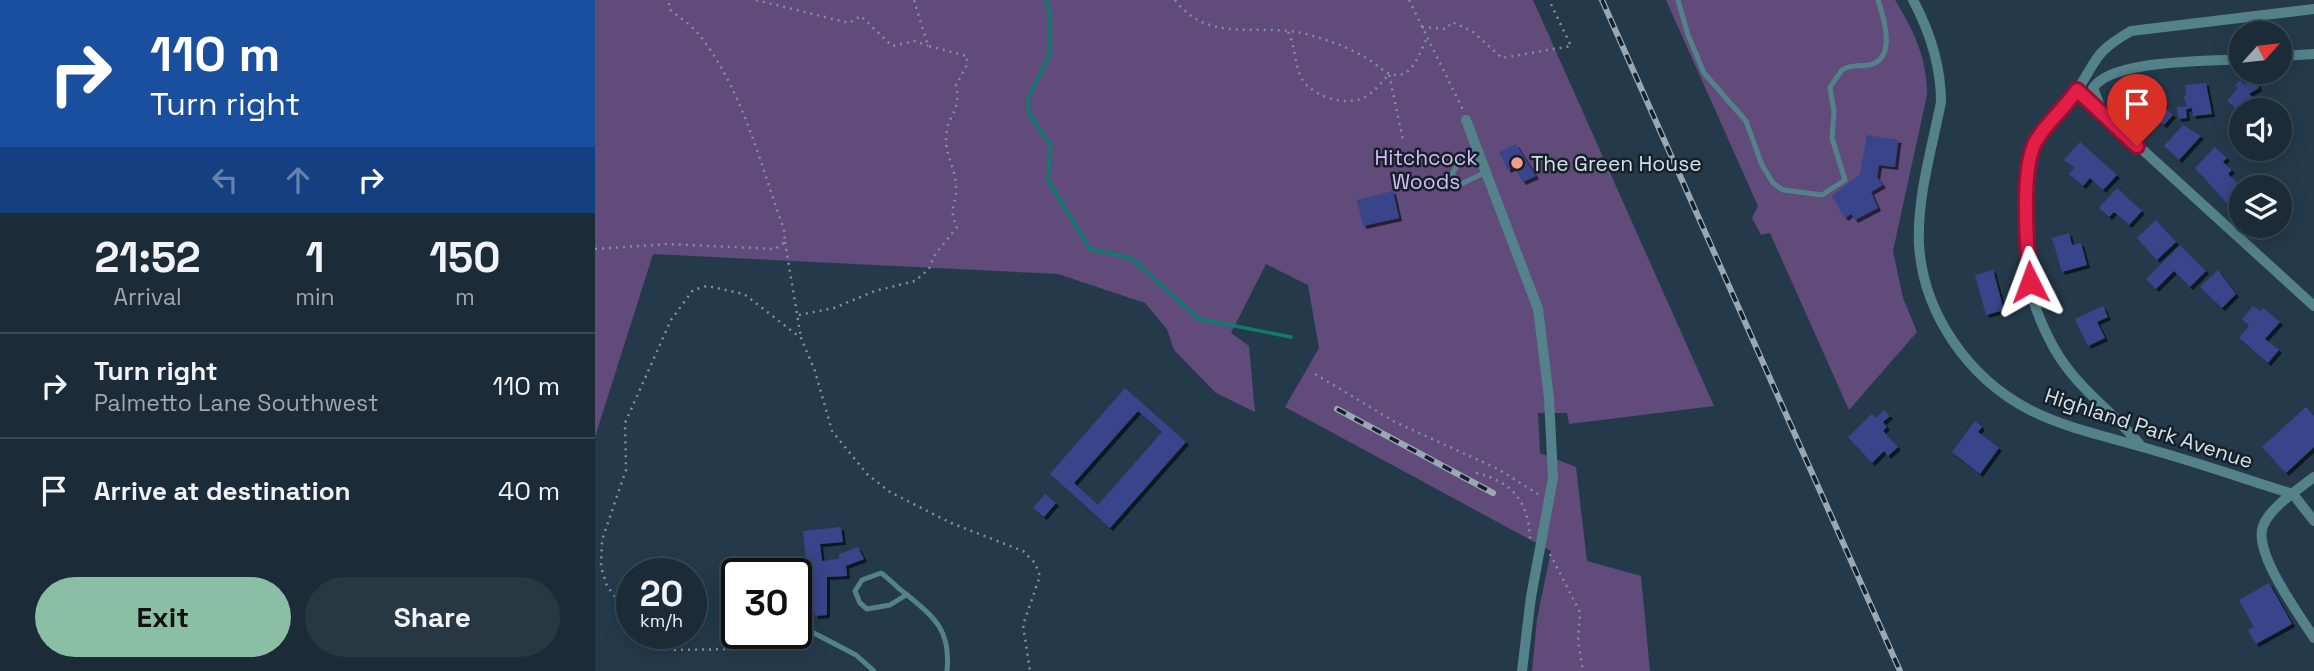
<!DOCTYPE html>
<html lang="en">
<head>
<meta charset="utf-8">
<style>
	:root { --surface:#1b2c38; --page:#283843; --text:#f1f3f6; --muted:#a0a7ae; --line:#394853; --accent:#8abfa5 }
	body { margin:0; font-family:"Space Grotesk",sans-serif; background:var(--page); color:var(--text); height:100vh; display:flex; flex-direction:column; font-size:26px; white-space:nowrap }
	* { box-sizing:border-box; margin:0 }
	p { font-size:23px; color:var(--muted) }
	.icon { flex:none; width:38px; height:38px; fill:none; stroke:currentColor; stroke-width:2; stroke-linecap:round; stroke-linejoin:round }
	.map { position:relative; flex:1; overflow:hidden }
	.sheet { display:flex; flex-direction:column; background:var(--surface); width:595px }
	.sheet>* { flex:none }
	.top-card { background:#1a4fa0; color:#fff; overflow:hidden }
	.needle { width:46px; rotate:63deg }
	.tools { position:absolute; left:1634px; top:21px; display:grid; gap:14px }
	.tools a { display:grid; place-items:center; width:63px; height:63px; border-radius:50%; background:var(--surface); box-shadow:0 4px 18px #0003,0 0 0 2px var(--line); font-size:35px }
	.speed { position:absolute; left:21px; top:558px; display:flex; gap:14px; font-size:35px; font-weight:700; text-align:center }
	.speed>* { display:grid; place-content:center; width:91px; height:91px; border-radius:50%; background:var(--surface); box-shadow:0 4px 18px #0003,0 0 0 2px var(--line); line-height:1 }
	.speed small { font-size:18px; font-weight:400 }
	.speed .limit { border:4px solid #111; border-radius:10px; background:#fff; color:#111 }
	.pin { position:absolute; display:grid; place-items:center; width:60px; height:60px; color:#fff; margin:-72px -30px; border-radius:50% 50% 50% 0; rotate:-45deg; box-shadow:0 0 7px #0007 }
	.pin .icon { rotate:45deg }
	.me { position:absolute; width:77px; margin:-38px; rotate:357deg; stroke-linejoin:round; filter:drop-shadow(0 0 5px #0008) }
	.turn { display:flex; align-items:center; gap:24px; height:147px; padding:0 35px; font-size:32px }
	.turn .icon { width:91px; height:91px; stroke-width:2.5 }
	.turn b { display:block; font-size:49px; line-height:60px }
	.lanes { display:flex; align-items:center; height:66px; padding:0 35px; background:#0003; justify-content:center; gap:35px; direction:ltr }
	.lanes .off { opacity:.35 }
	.eta { display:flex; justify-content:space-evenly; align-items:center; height:119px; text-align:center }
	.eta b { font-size:42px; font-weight:600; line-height:49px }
	.cta { display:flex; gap:14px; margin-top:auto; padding:14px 35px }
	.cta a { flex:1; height:80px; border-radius:42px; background:var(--accent); color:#111; font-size:28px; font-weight:600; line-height:80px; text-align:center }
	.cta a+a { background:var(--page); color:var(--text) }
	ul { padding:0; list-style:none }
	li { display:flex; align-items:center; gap:21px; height:105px; padding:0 35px; border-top:2px solid var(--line) }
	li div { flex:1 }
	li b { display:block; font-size:26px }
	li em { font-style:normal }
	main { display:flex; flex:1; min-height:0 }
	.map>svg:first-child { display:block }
	.green { fill:#604b7b }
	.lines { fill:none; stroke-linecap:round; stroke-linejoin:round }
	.stream { stroke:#0e7c6d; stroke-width:3.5 }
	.building { fill:#38458a; fill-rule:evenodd; filter:url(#shadow) }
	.path { stroke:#7f919f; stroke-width:2.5; stroke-dasharray:2 5; stroke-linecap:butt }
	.lane { stroke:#54828b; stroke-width:5 }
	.street { stroke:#54828b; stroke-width:10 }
	.rail-casing { stroke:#98a8b5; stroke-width:6 }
	.rail { stroke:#162028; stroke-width:3.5; stroke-dasharray:10; stroke-linecap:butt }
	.route-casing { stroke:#92132f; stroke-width:18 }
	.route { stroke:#e11d48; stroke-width:12 }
	.poi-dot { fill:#f49e87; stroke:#162028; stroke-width:2.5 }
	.labels { text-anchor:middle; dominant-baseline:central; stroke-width:5; stroke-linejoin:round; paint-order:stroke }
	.park-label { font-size:21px; fill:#d5bcf9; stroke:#162028 }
	.poi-label { font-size:21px; fill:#d2e0ea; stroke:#162028; text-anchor:start }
	.street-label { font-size:21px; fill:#d2e0ea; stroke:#162028 }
</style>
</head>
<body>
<main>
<section class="sheet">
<div class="top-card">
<div class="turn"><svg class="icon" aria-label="right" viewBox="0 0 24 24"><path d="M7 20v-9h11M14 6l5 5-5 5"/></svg><div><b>110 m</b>Turn right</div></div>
<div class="lanes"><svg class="icon off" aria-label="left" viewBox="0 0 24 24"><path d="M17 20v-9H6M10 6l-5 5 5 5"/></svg><svg class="icon off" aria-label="ahead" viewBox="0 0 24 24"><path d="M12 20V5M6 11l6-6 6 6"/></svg><svg class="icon" aria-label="right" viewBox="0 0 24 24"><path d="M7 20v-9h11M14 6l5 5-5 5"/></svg></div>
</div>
<div class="eta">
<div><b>21:52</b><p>Arrival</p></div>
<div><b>1</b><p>min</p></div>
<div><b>150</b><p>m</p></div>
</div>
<ul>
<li><svg class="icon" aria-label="right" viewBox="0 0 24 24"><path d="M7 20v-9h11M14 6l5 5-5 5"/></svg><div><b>Turn right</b><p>Palmetto Lane Southwest</p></div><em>110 m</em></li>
<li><svg class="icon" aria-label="arrive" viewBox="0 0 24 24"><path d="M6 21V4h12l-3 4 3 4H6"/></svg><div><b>Arrive at destination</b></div><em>40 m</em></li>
</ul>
<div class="cta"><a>Exit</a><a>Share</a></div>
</section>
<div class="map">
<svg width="1719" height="671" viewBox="0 0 1719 671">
	<defs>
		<filter id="shadow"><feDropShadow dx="3" dy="3" stdDeviation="0" flood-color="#0009"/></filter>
	</defs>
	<rect width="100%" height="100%" fill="#243a4b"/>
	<path class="green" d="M0,0h938l181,406 -145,18 -2,-11h-29l2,40 36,14 11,94 54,15 9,95h-118l5,-52 14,-68 -266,-144 34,-59 -11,-63 -42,-21 -35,69 18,13 6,66 -39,-19 -42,-43 -7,-21 -22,-26 -87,-29 -405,-20 -58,183z
		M1071,0h229c19,31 32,58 32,95l-34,156 10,47 14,34 -68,78 -79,-177 -9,2 -9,-17 6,-12z"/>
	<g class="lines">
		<path class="stream" d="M451,0l4,12v42l-22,44 1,16 22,31 -3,35 42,69 41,9 68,61 92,18"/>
	</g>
	<path class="building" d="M1658,72l6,16 -10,6 8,7 -3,3 6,6h-18v4l-15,-13 11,-13 -3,-3 5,-5 6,6 -3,-10z
		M1611,83l6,31 -19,2 -1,-8 -6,1 1,9 -9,1 -1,-12 10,-1 -4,-10 3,-1 -1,-10z
		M1544,92l26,12 -4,7 7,-1 5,5 -9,10 -5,-4 4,-5 -9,2 -3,6 -5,-2 2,-5 -17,-8 2,-4 -3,-1 4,-11z
		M1588,125l18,11 -22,24 -15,-14z
		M1272,135l32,5 -1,3 -3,24 -16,-2 -2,12 6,8 -12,7 7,16 -23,12 -4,-6 -6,4 -13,-22 28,-22z
		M1485,142l37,33 -14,15 -13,-12 -7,8 -14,-12 5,-6 -10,-8z
		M921,144l20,32 -13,6 -9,-15 -6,3 -9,-18z
		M1620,147l12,11 -4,4 9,8 -4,4 14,13v14l-9,9 -38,-42z
		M1522,188l25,23 -13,14 -15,-13 -5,5 -10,-9z
		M798,191l6,27 -36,8 -6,-26z
		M1561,220l20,22 -19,18 -20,-22z
		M1474,233l3,12 9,-2 6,22 -25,7 -10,-34z
		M1585,245l26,26 -16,16 -16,-16 -18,18 -10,-10z
		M1398,270l11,40 -18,5 -11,-40z
		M1623,270l18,24 -14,14 -22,-21z
		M1508,306l5,11 -11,5 8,16 -17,8 -13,-27z
		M1658,306l7,5 3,-3 17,14 -15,17 14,11 -11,13 -29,-25 10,-12 -7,-7z
		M530,388l61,54 -76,86 -60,-54zM543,411l24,21 -64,73 -24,-22z
		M1711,407l8,9v31l-28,26 -24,-26z
		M1289,410l6,6 -7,6 4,5 -4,4 15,16 -10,9 -4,-5 -12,12 -24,-26 24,-23 4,4z
		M1380,421l7,6 -4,5 21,16 -19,26 -28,-22z
		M450,494l11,9 -12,14 -11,-9z
		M246,527l2,15 -23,2 2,17 17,-2v-5l19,-7 6,12 -18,7 1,10 -20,1v38l-12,1 -1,-6 -18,2v-13l18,-1 -2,-19 -16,1v-6h-8v-6l18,-6 -3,-31z
		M1674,583l23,41 -36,20 -8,-14 6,-3 -15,-27z"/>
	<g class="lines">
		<path class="path" d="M161,0l93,23 12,-7 31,30 23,-5 13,5
			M580,0c34,45 84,22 131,34 22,6 45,14 65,27 9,6 16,15 28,14 15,-1 22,-26 28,-37
			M814,0l54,110
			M827,27l24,2 6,-7 20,9 30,27 69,-12 -22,-46
			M693,32c8,15 6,33 14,47 10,18 45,28 63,18 9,-5 17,-15 24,-23l14,66
			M190,242l16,96
			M0,249l73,-5 107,5 10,-7 -1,-12c-23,-64 -41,-139 -83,-193 -8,-11 -22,-20 -32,-28v-9
			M204,315l35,-7 41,-17 40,-10 14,-12 5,-13 23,-29c-10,-20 1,-24 -1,-42 -1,-17 -11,-31 -10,-48 1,-24 16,-24 10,-52l11,-20v-9l-39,-10 -14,-46
			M720,374l80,48 103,47 40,25
			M881,473c35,8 53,28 54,66
			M955,554l30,58 -2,29 5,30
			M37,619l-25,-33 -6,-19 1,-27 24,-70 -1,-47 46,-103 22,-30 14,-4 37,8 57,44 14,33 17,60 35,43 23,18 61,31 72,28 12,12 5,13 -17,49 7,46
			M48,634l30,16 125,-2 7,-10"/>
		<path class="lane" d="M1083,0l10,35 16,38 42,48 16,44 11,18 10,7 39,5 23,-15 -13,-42 2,-26 -4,-25 12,-17c9,-6 17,-3 27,-5 28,-5 15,-47 9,-65
			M885,158c-15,-1 -21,3 -28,16l9,10 25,-12
			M311,595l-16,10 -23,4 -7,-6 -5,-12 7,-11 19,-7c9,6 16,15 25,21 29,24 45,36 41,77
			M215,631l46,24 18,16"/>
		<path class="street" d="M1318,0c17,32 28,66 28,102 -9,46 -24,95 -22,142 4,69 49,134 111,166 39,20 84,28 126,41 46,13 92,29 137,43
			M1685,56l34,-2
			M1482,90l237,216
			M1506,109l-8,-21c19,-29 115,-26 149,-29
			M871,120l72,189 11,89 4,80 -22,119 -9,74
			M1546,446c-28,-35 -65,-58 -87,-98 -9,-16 -16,-32 -21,-49 -7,-31 -13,-131 2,-158 11,-18 29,-31 41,-49 22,-33 17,-39 55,-61l183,-22
			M1719,477c-15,12 -44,30 -51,49 -10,27 36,88 51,112
			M1698,494l21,27"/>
		<defs>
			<path id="rail" d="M1007,0l298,671
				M742,409l156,84"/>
		</defs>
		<use href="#rail" class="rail-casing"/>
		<use href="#rail" class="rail"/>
	</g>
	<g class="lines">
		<defs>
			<path id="route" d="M1435,282c-3,-33 -10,-114 6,-141 10,-18 29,-33 41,-51l60,56"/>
		</defs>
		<use href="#route" class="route-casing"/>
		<use href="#route" class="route"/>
	</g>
	<circle class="poi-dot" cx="922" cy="163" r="7"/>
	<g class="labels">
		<g class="park-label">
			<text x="831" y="157">Hitchcock<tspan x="831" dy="24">Woods</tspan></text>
		</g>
		<g class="poi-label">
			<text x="936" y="163">The Green House</text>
		</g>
		<g class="street-label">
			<text transform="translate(1554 428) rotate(18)">Highland Park Avenue</text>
		</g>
	</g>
</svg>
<div class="tools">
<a><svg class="needle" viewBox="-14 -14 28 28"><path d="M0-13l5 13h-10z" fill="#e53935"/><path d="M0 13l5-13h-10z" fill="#a0a7ae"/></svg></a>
<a><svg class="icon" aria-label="sound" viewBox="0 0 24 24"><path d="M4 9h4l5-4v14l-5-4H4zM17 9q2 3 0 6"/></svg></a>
<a><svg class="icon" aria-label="layers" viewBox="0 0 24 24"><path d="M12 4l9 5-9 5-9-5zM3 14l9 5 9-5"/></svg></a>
</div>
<div class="speed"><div>20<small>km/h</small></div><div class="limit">30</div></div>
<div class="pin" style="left:1542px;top:146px;background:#d93025"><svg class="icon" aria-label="arrive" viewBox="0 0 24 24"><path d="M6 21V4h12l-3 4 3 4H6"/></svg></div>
<svg class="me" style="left:1435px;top:282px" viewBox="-20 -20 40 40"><path d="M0-17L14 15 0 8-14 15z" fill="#e11d48" stroke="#fff" stroke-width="4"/></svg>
</div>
</main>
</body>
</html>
